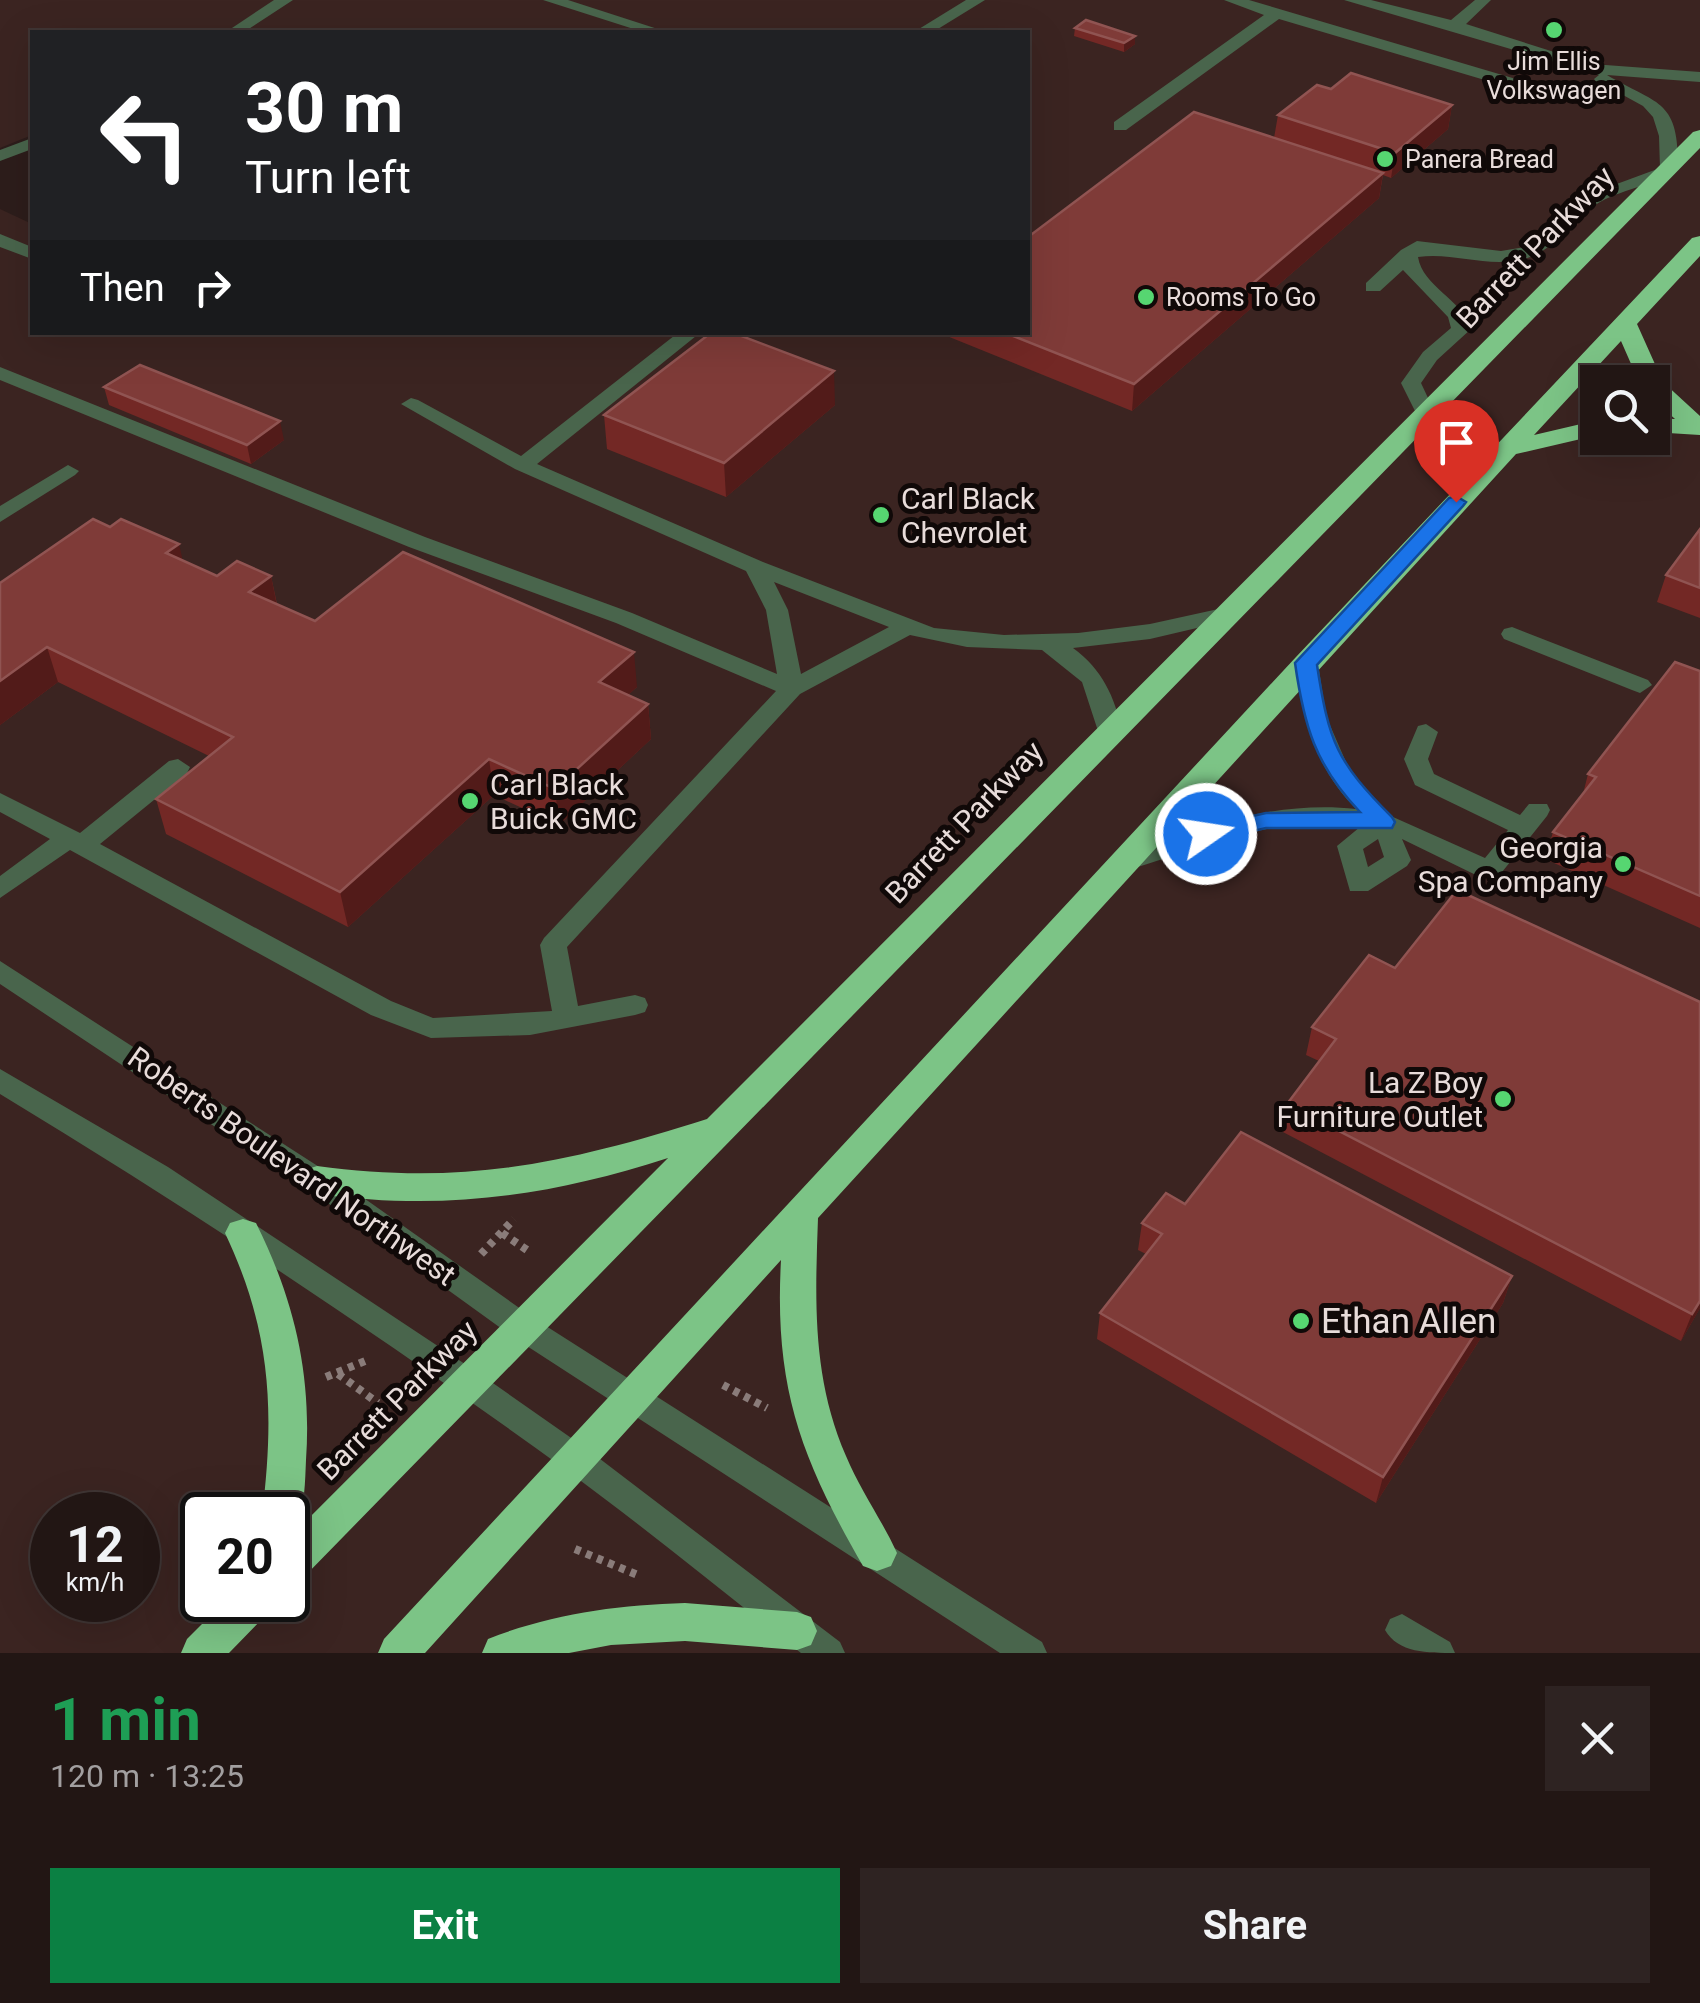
<!DOCTYPE html>
<html lang="en">
<head>
<meta charset="utf-8">
<style>
	:root { --surface:#221614; --page:#2e2322; --text:#f1f3f6; --muted:#a29fa0; --line:#3f3534; --accent:#0b8043 }
	body { margin:0; font-family:Roboto,sans-serif; background:var(--page); color:var(--text); height:100vh; display:flex; flex-direction:column; font-size:38px; white-space:nowrap }
	* { box-sizing:border-box; margin:0 }
	p { font-size:32px; color:var(--muted) }
	.icon { flex:none; width:55px; height:55px; fill:none; stroke:currentColor; stroke-width:2; stroke-linecap:round; stroke-linejoin:round }
	.map { position:relative; height:1653px; overflow:hidden }
	.details { display:flex; flex-direction:column; background:var(--surface); flex:1 }
	.details>* { flex:none }
	.top-card { position:absolute; left:30px; top:30px; width:1000px; height:305px; border-radius:0px; box-shadow:0 10px 40px #0002,0 0 0 2px var(--line); background:#202124; color:#fff; overflow:hidden }
	.buttons { position:absolute; left:1580px; top:365px; display:grid; gap:20px }
	.buttons a { display:grid; place-items:center; width:90px; height:90px; border-radius:0px; background:var(--surface); box-shadow:0 10px 40px #0002,0 0 0 2px var(--line); font-size:50px }
	.speed { position:absolute; left:30px; top:1492px; display:flex; gap:20px; font-size:50px; font-weight:700; text-align:center }
	.speed>* { display:grid; place-content:center; width:130px; height:130px; border-radius:50%; background:var(--surface); box-shadow:0 10px 40px #0002,0 0 0 2px var(--line); line-height:1 }
	.speed small { font-size:25px; font-weight:400 }
	.speed .limit { border:5px solid #111; border-radius:15px; background:#fff; color:#111 }
	.pin { position:absolute; display:grid; place-items:center; width:85px; height:85px; color:#fff; margin:-102px -42px; border-radius:50% 50% 50% 0; rotate:-45deg; box-shadow:0 0 10px #0007 }
	.pin .icon { rotate:45deg }
	.me { position:absolute; width:110px; margin:-55px; rotate:77deg; stroke-linejoin:round; filter:drop-shadow(0 0 8px #0008) }
	.turn { display:flex; align-items:center; gap:35px; height:210px; padding:0 50px; font-size:45px }
	.turn .icon { width:130px; height:130px; stroke-width:2.5 }
	.turn b { display:block; font-size:70px; line-height:85px }
	.then { display:flex; align-items:center; height:95px; padding:0 50px; background:#0003; gap:20px; font-size:38px }
	.round { display:grid; place-items:center; flex:none; width:105px; height:105px; border-radius:0px; background:var(--page) }
	.summary { display:flex; align-items:center; justify-content:space-between; height:170px; padding:0 50px }
	h1 { font-size:60px; font-weight:700; line-height:75px; color:#1e9e55 }
	.action { display:flex; gap:20px; margin-top:auto; padding:20px 50px }
	.action a { flex:1; height:115px; border-radius:0px; background:var(--accent); color:#fff; font-size:40px; font-weight:700; line-height:115px; text-align:center }
	.action a+a { background:var(--page); color:var(--text) }
	.map>svg:first-child { display:block }
	.built { fill:#3b2421; fill-rule:evenodd }
	.lines { fill:none; stroke-linecap:round; stroke-linejoin:round }
	.path { stroke:#8a7c7a; stroke-width:8; stroke-dasharray:6 6; stroke-linecap:butt }
	.minor { fill:#49654c; fill-rule:evenodd }
	.highway { fill:#7cc486; fill-rule:evenodd }
	.wall { fill:#732825 }
	.shaded-wall { fill:#521b19 }
	.building { fill:#7f3b38; stroke:#905452; stroke-width:2.5 }
	.route { fill:#1a73e8; stroke:#114b97; stroke-width:2.5 }
	.poi-dot { fill:#56d671; stroke:#100908; stroke-width:4 }
	.labels { text-anchor:middle; dominant-baseline:central; stroke-width:10; stroke-linejoin:round; paint-order:stroke }
	.far-poi-label { font-size:25px; fill:#e8dcda; stroke:#100908; text-anchor:start }
	.street-label { font-size:30px; fill:#e8dcda; stroke:#100908 }
	.poi-label { font-size:30px; fill:#e8dcda; stroke:#100908; text-anchor:start }
	.near-poi-label { font-size:35px; fill:#e8dcda; stroke:#100908; text-anchor:start }
</style>
</head>
<body>
<div class="map">
<svg width="1700" height="1653" viewBox="0 0 1700 1653">
	<rect width="100%" height="100%" fill="#2d1d1b"/>
	<path class="built" d="M0,0h1700v1653h-1700v-1444l32,15v108h996v-300h-996v103l-32,13zM1598,382h54v56h-54zM52,1515h86v85h-86zM202,1515h86v85h-86z"/>
	<g class="lines">
		<path class="path" d="M502,1233l28,19
			M481,1254l33,-35
			M338,1374l40,29
			M326,1377l44,-18
			M723,1385l44,23
			M575,1549l65,27"/>
		<path class="minor" d="M274,0h19l-49,32h-18z
			M543,0h25l99,32h-24z
			M966,0h19l-52,32h-19z
			M1224,0h25l287,85 61,-2 -3,-4 5,-4 -255,-75h27l80,20 24,-20h16l-25,24 126,40 108,8v10l-93,-7c50,30 72,23 71,93 -20,17 -53,20 -78,34 -31,17 -43,51 -81,58 -34,7 -67,-8 -101,-3 5,30 43,41 53,72l-34,31 -16,23 15,32 -10,6 -7,-2 -18,-36 22,-31 28,-24 -3,-11 -45,-47 -23,21h-14v-8l35,-33 16,-9 84,10 24,-4 62,-52 73,-27 -1,-32 -6,-19 -10,-11 -20,-11h-88l-256,-76 -153,111h-12v-8l150,-107z
			M32,138v11l-32,12v-11z
			M0,234l32,13v12l-32,-12z
			M679,332h22l-164,132 226,98 171,66 70,7 74,-2 72,-9 73,-16 11,7 -3,5 -81,19 -77,9c29,21 42,49 49,83l-12,8 -12,-8 -16,-49 -40,-32 -75,-3 -57,-12 -110,59 -233,253 11,59 57,-11 10,3 3,7 -3,7 -10,3 -105,20 -99,3 -60,-23 -301,-165 -70,48v-22l50,-37 -50,-27v-19l80,40 89,-72 9,-2 12,8 -3,6 -87,71 291,157 42,17 119,-7 -12,-66 4,-7 232,-247 -160,-68 -207,-76 -409,-167v-13l425,170 207,76 145,61 -11,-64 -20,-39 -231,-102 -114,-65 10,-6 7,2 103,56zM774,582l115,45 -88,47 -13,-64z
			M68,465l11,6 -4,4 -75,47v-16z
			M1512,627l136,53 4,5 -12,8 -8,-3 -128,-51 -3,-5 3,-5z
			M1306,656l12,7 8,53 26,60 41,41 92,41 23,-28 -93,-45 -11,-26 14,-33 8,-2 12,8 -10,27 6,15 86,41 9,-11h18l3,6 -3,6 -49,61h-18l-78,-38 9,21 -4,6 -39,25h-18l-13,-45 23,-19c-80,-15 -157,21 -232,43l-9,-3 -4,-6 4,-6c76,-27 155,-55 237,-46 -41,-42 -53,-89 -62,-146zM1378,839l6,18 -16,10 -5,-18z
			M0,961l327,211 208,147 507,323 5,11h-47l-487,-316 -206,-149 -307,-204z
			M0,1069l168,98 312,207 107,75 253,193 5,11h-44c-79,-62 -158,-127 -239,-186 -182,-132 -370,-257 -562,-373z
			M1402,1614l48,28 5,11c-27,0 -57,0 -70,-23l5,-11z"/>
		<path class="highway" d="M1700,130v18l-1398,1431 -14,5v-45l380,-381c-121,39 -225,53 -351,36l-12,-4 -5,-10 5,-10 12,-4c147,20 251,-3 390,-47l986,-987z
			M1700,236v20l-63,68 26,58 37,34v19l-48,-3v-14l23,1 -23,-21v-16h-13l-18,-41 -87,94 64,-15v15l-82,19 -698,764c-3,83 -6,160 28,238 14,34 36,64 51,97l-6,13 -14,5 -14,-5c-63,-109 -89,-180 -82,-306l-356,393h-47l6,-14 912,-982 396,-419z
			M243,1219l13,4c38,76 56,151 50,237 -1,22 -1,47 -10,68l-8,3v-16h-26c13,-105 9,-185 -37,-282l5,-10z
			M226,1600h48l-6,13 -39,40h-48l6,-14z
			M685,1603l112,9 14,5 6,14 -6,14 -14,5 -112,-9 -74,4 -42,8h-87l6,-14c63,-25 129,-34 197,-36z"/>
	</g>
	<path class="wall" d="M1075,28l60,8v8l-11,8 -50,-16z
		M1331,89l121,16 -4,24 -57,49 -8,-3 -4,23 -247,213 -195,-79h91l246,-194 4,-23z
		M104,387l180,53 -33,24 -142,-59z
		M835,405l-109,92 -119,-48 -3,-34z
		M110,527l107,49h54l6,28 38,17 322,66 -9,8 20,9 3,35 -92,86 -65,-30 -146,132 -182,-93 -10,-35 53,-43 -151,-74 -58,43v-142z
		M1700,529v89l-43,-16 9,-27z
		M1700,671v257l-155,-69 8,-27 30,-38 5,-20z
		M1395,968l305,340 -19,33 -400,-210 6,-27 32,-43 -13,-6 6,-28z
		M1185,1204l327,72 -9,27 -127,200 -279,-164 3,-26 46,-59 -8,-4 4,-27z"/>
	<path class="shaded-wall" d="M1135,36v8l-11,8v-9z
		M1452,105l-4,24 -57,49 4,-25z
		M1383,173l-4,25 -247,213 2,-27z
		M834,371l1,34 -109,92 -2,-34z
		M280,421l4,19 -33,24 -4,-19z
		M179,544l8,35 -21,-26z
		M271,576l7,35 -29,-19z
		M47,647l11,35 -58,43v-44z
		M634,652l3,35 -35,31 -3,-36z
		M648,704l3,35 -92,86 -4,-36z
		M489,759l5,36 -146,132 -8,-35z
		M1512,1276l-9,27 -127,200 7,-26z
		M1700,1301v7l-19,33 11,-27z"/>
	<path class="building" d="M1086,20l49,16 -11,7 -49,-15z
		M1351,73l101,32 -57,48 -117,-38 39,-30 14,4z
		M1194,112l189,61 -249,211 -131,-52h25v-95z
		M712,332h19l103,39 -110,92 -120,-48z
		M140,365l140,56 -33,24 -143,-58z
		M93,519l17,8 11,-8 58,25 -13,9 51,23 20,-15 34,15 -22,16 66,29 88,-69 231,100 -35,30 49,22 -93,85 -66,-30 -149,133 -184,-93 77,-62 -186,-90 -47,34v-98z
		M1700,529v59l-34,-13z
		M1675,662l25,9v225l-147,-64 43,-55 -8,-3z
		M1457,890l243,112v299l-8,13 -405,-210 49,-65 -24,-12 57,-72 26,13z
		M1241,1132l271,144 -129,201 -283,-164 62,-79 -20,-11 24,-30 19,11z"/>
	<path class="route" d="M1456,496l10,6 -3,4 -146,159c12,77 19,96 75,152l3,5 -3,6h-126l-60,14 -8,-2 -4,-6 4,-6 68,-15 94,-1c-45,-47 -56,-86 -65,-149l154,-165z"/>
	<g class="poi-dot">
		<circle cx="1554" cy="30" r="10"/>
		<circle cx="1385" cy="159" r="10"/>
		<circle cx="1146" cy="297" r="10"/>
		<circle cx="881" cy="515" r="10"/>
		<circle cx="470" cy="801" r="10"/>
		<circle cx="1623" cy="864" r="10"/>
		<circle cx="1503" cy="1099" r="10"/>
		<circle cx="1301" cy="1321" r="10"/>
	</g>
	<g class="labels">
		<g class="far-poi-label">
			<text x="1554" y="61" text-anchor="middle">Jim Ellis<tspan x="1554" dy="29">Volkswagen</tspan></text>
			<text x="1405" y="159">Panera Bread</text>
			<text x="1166" y="297">Rooms To Go</text>
		</g>
		<g class="street-label">
			<text transform="translate(1535 247) rotate(-46)">Barrett Parkway</text>
			<text transform="translate(964 822) rotate(-46)">Barrett Parkway</text>
			<text transform="translate(292 1166) rotate(35)">Roberts Boulevard Northwest</text>
			<text transform="translate(397 1400) rotate(-45)">Barrett Parkway</text>
		</g>
		<g class="poi-label">
			<text x="901" y="498">Carl Black<tspan x="901" dy="34">Chevrolet</tspan></text>
			<text x="490" y="784">Carl Black<tspan x="490" dy="34">Buick GMC</tspan></text>
			<text x="1603" y="847" text-anchor="end">Georgia<tspan x="1603" dy="34">Spa Company</tspan></text>
			<text x="1483" y="1082" text-anchor="end">La Z Boy<tspan x="1483" dy="34">Furniture Outlet</tspan></text>
		</g>
		<g class="near-poi-label">
			<text x="1321" y="1321">Ethan Allen</text>
		</g>
	</g>
</svg>
<div class="buttons">
<a><svg class="icon" aria-label="search" viewBox="0 0 24 24"><circle cx="10" cy="10" r="6"/><path d="M15 15l6 6"/></svg></a>
</div>
<div class="speed"><div>12<small>km/h</small></div><div class="limit">20</div></div>
<div class="pin" style="left:1456px;top:502px;background:#d93025"><svg class="icon" aria-label="arrive" viewBox="0 0 24 24"><path d="M6 21V4h12l-3 4 3 4H6"/></svg></div>
<svg class="me" style="left:1206px;top:834px" viewBox="-20 -20 40 40"><circle r="17" fill="#1a73e8" stroke="#fff" stroke-width="3"/><path d="M0-11L8 9 0 5-8 9z" fill="#fff"/></svg>
<div class="top-card">
<div class="turn"><svg class="icon" aria-label="left" viewBox="0 0 24 24"><path d="M17 20v-9H6M10 6l-5 5 5 5"/></svg><div><b>30 m</b>Turn left</div></div>
<div class="then">Then<svg class="icon" aria-label="right" viewBox="0 0 24 24"><path d="M7 20v-9h11M14 6l5 5-5 5"/></svg></div>
</div>
</div>
<section class="details">
<div class="summary"><div><h1>1 min</h1><p>120 m · 13:25</p></div><a class="round"><svg class="icon" aria-label="close" viewBox="0 0 24 24"><path d="M6 6l12 12M18 6L6 18"/></svg></a></div>
<div class="action"><a>Exit</a><a>Share</a></div>
</section>
</body>
</html>
